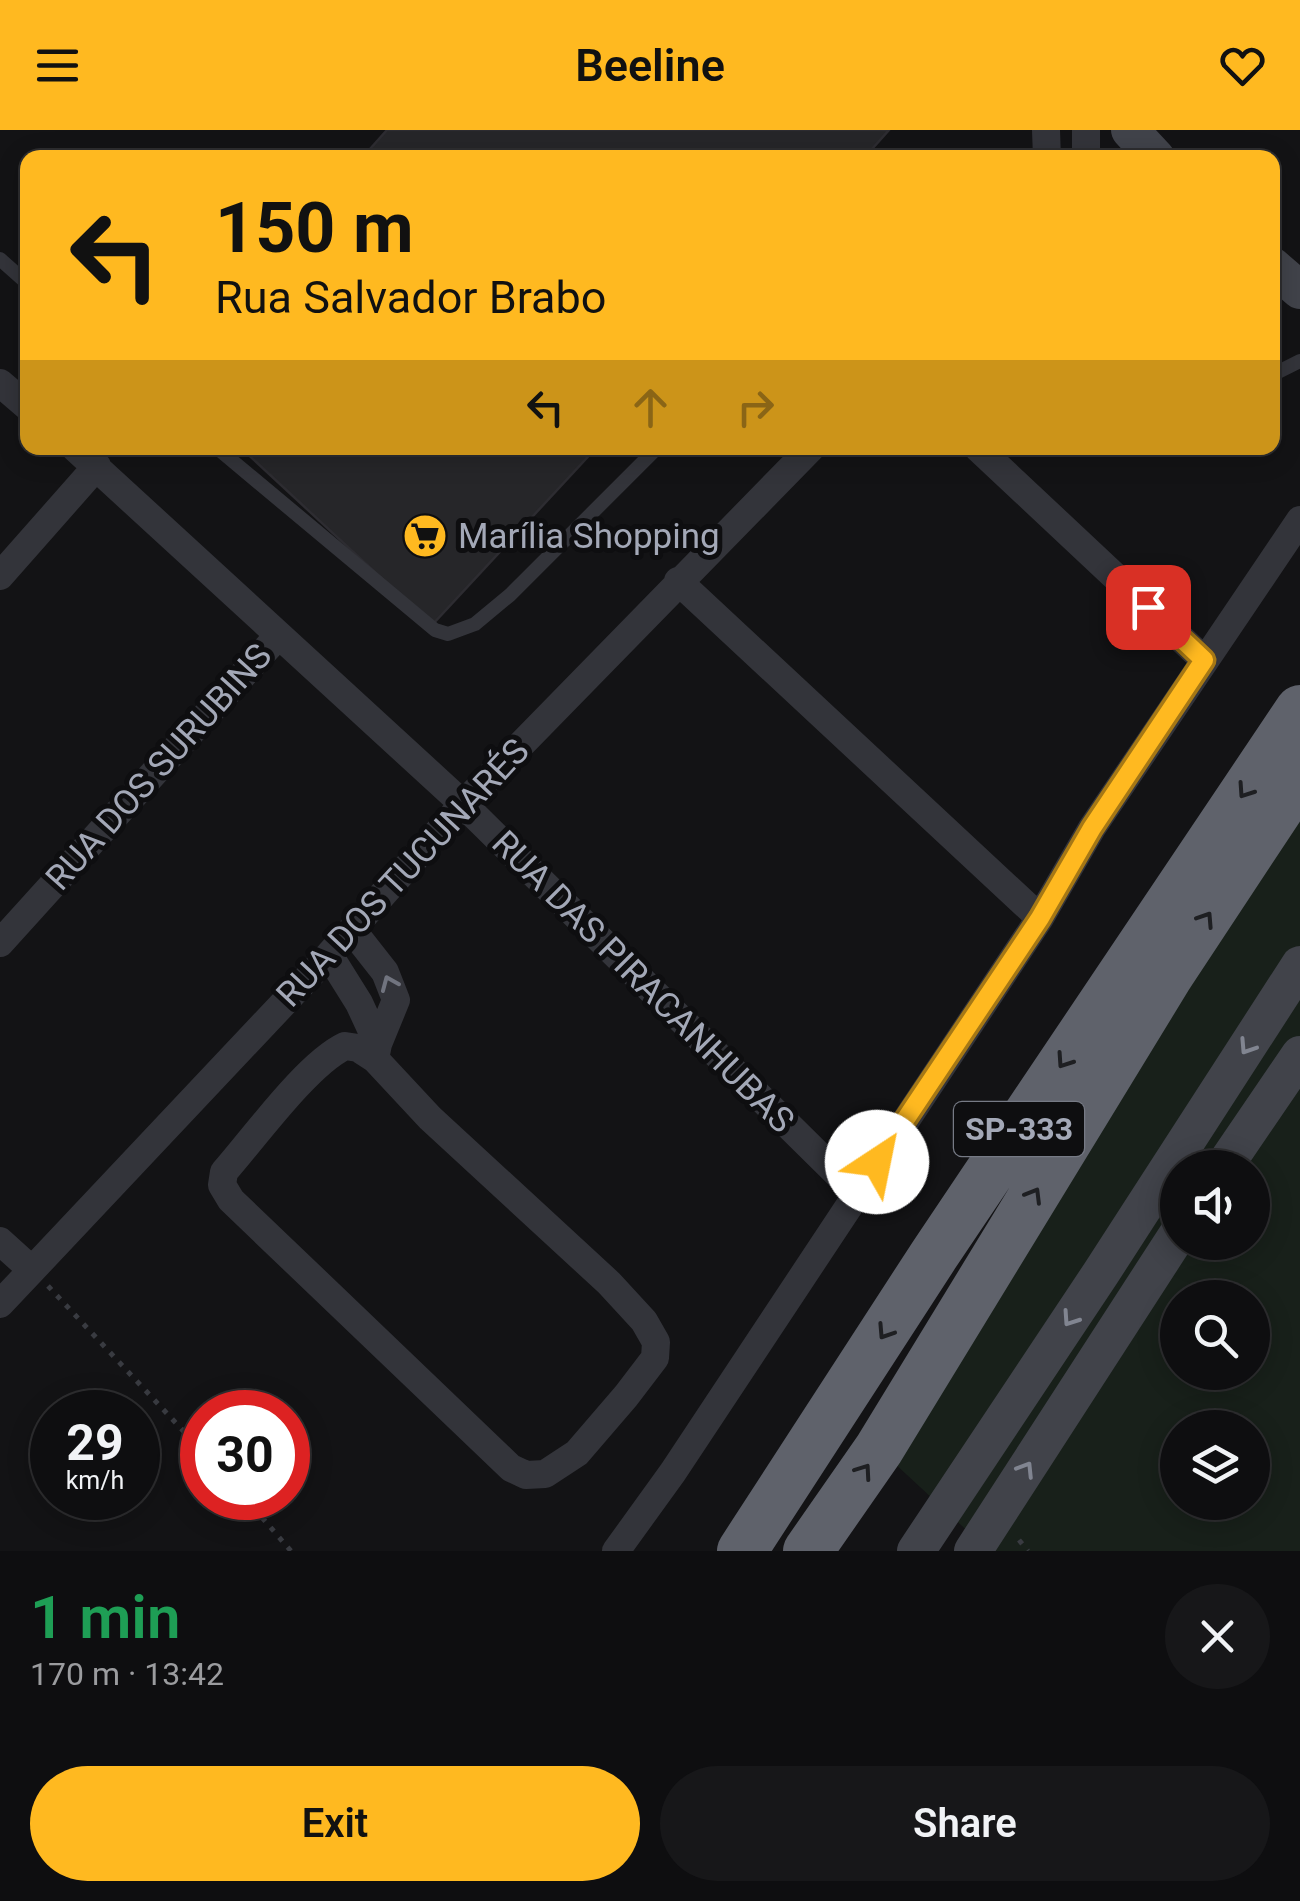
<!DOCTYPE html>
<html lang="en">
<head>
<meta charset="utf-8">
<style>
	:root { --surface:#0e0e10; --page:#171719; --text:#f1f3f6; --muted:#9b9c9f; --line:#2e2e30; --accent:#ffb920 }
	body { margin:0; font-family:Roboto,sans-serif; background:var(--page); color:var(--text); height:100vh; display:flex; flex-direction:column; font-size:38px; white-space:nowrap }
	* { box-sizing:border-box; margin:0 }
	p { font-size:32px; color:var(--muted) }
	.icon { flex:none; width:55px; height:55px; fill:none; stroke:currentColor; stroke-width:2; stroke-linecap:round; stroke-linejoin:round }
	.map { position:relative; height:1421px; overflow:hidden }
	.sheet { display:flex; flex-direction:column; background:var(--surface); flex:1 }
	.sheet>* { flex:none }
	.banner { position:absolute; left:20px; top:20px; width:1260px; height:305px; border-radius:20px; box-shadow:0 5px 25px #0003,0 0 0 2px var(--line); background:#ffb920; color:#111; overflow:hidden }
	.controls { position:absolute; left:1160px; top:1020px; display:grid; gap:20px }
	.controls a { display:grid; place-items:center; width:110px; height:110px; border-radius:50%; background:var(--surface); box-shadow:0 5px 25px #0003,0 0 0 2px var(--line); font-size:50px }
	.speed { position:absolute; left:30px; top:1260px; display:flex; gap:20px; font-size:50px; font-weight:700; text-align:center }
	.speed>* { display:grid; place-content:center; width:130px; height:130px; border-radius:50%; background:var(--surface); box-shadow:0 5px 25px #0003,0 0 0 2px var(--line); line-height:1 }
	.speed small { font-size:25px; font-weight:400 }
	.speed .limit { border:15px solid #d22; background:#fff; color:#111 }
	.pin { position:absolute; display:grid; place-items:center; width:85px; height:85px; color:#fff; margin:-42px; border-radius:20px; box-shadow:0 5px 15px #0006 }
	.me { position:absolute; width:110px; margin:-55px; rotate:34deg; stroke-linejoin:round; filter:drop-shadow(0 0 8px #0008) }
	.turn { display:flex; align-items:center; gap:35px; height:210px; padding:0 30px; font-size:45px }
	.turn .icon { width:130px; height:130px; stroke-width:2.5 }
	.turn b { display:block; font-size:70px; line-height:85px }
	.lanes { display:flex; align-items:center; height:95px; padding:0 30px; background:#0003; justify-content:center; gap:50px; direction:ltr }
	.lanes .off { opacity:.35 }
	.round { display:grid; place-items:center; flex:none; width:105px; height:105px; border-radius:52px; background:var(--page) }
	.head { display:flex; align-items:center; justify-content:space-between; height:170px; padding:0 30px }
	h1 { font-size:60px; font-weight:600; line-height:75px; color:#1e9e55 }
	.primary-button { display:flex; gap:20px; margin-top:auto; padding:20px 30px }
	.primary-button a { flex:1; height:115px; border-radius:60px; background:var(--accent); color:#111; font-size:40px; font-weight:600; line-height:115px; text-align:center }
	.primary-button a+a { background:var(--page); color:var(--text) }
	header { display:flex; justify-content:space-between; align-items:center; height:130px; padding:0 30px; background:var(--accent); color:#111; font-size:45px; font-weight:600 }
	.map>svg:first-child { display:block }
	.green { fill:#18201a; fill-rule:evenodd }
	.building { fill:#262629; stroke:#2d2c31; stroke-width:2.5 }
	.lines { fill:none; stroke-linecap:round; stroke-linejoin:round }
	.path { stroke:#393b41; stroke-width:5; stroke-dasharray:5 8; stroke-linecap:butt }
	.lane { stroke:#33343a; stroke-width:14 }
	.street { stroke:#33343a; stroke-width:28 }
	.secondary { stroke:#41434a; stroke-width:38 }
	.highway { stroke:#5f626b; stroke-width:50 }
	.oneway { stroke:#1e1f22 }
	.oneway2 { stroke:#71747f }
	.oneway3 { stroke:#818591 }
	.route-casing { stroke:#a67815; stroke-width:25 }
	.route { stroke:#ffb920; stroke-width:18 }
	.labels { text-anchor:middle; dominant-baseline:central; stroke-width:10; stroke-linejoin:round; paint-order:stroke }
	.shield { fill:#0e0e10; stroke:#767a85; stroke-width:2.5 }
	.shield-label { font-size:32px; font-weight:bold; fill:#a3a8b7 }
	.poi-label { font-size:35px; fill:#a3a8b7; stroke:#0e0e10; text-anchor:start }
	.street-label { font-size:35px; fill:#a3a8b7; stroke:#0e0e10 }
</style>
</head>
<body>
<header><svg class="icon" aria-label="menu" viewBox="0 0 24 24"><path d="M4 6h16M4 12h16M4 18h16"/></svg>Beeline<svg class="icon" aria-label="heart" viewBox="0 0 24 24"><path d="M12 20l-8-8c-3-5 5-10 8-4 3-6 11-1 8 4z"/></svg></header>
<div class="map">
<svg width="1300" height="1421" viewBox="0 0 1300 1421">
	<rect width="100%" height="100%" fill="#131315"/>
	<path class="green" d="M1300,665v756h-311l-110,-102zM1178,1038h74v74h-74zM1178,1168h74v74h-74zM1178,1298h74v74h-74z"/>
	<path class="building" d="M387,0h502l-25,28h-502z
		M241,318h355l-164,177z"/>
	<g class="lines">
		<path class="path" d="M48,1156l154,165
			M245,1368l46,53
			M1019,1410l9,11"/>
		<path class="lane" d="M0,129l28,25
			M1272,245l28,-14
			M217,318l218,182 13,4 27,-10 35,-29 147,-147"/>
		<path class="street" d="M1046,0l1,28
			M1086,0v28
			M0,253l28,24
			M75,318l388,356 394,389
			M978,318l226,212
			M0,446l97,-110
			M678,451l362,337
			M352,800l33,42 11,28 -18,44 -3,15
			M0,813l278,-307
			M329,825l30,48 19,41
			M345,916l13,2 17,11 55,59 179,165 35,38 12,21 -1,16 -29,38 -49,57 -32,21 -19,1 -15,-7 -280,-268 -9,-15 2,-13c30,-34 83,-108 121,-126z
			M0,1111l32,29
			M0,1174l329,-349 134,-151 348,-356
			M616,1421l57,-79 367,-554 52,-90 208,-308"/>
		<path class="secondary" d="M1130,0l26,28
			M1272,136l28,24
			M1223,1038l77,-113
			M916,1421l185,-278 199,-308
			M973,1421l205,-317"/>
		<path class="highway" d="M742,1421l192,-296 366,-545
			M808,1421l71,-102 289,-473 132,-200"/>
	</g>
	<defs><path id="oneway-chevron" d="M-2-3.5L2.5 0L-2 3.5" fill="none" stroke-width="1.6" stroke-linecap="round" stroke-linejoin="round" transform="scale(2.5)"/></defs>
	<g class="oneway">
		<use href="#oneway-chevron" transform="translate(1245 661) rotate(124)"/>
		<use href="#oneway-chevron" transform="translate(1206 789) rotate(-57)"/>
		<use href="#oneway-chevron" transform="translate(1064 931) rotate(124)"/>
		<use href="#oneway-chevron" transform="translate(1034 1065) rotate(-59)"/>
		<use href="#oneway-chevron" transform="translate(885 1202) rotate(123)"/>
		<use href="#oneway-chevron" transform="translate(864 1341) rotate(-55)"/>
	</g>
	<use class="oneway2" href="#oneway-chevron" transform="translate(389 853) rotate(-113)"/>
	<g class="oneway3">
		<use href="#oneway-chevron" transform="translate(1247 917) rotate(123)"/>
		<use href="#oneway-chevron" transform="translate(1070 1189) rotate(124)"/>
		<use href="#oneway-chevron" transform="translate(1026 1339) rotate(-58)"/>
	</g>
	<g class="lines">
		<defs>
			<path id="route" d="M877,1032l163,-244 52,-90 112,-168 -56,-53"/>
		</defs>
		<use href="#route" class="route-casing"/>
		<use href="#route" class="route"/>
	</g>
	<defs>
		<symbol id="supermarket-disc" viewBox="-11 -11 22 22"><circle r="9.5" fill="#ffb920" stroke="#0e0e10"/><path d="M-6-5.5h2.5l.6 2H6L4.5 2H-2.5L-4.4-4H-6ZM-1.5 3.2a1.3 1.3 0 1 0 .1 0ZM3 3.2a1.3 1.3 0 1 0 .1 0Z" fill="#111"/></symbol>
	</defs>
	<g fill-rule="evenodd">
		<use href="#supermarket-disc" x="400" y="381" width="50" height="50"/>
	</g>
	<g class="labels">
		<rect class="shield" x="954" y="972" width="130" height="54" rx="8"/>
		<g class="shield-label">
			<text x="1019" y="999">SP-333</text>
		</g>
		<g class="poi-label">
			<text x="458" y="406">Marília Shopping</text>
		</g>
		<g class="street-label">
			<text transform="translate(159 637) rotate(-48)">RUA DOS SURUBINS</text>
			<text transform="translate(403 743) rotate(-47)">RUA DOS TUCUNARÉS</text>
			<text transform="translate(643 852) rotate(45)">RUA DAS PIRACANHUBAS</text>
		</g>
	</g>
</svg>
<div class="controls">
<a><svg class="icon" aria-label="sound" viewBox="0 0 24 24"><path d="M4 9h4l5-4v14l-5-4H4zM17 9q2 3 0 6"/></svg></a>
<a><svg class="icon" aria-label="search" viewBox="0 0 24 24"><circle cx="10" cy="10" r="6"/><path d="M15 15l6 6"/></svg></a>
<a><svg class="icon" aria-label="layers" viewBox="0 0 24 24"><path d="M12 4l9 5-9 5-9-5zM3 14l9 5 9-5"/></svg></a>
</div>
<div class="speed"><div>29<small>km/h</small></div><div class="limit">30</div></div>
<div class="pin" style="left:1148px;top:477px;background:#d93025"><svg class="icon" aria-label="arrive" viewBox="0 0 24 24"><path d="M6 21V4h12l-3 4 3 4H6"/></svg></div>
<svg class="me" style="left:877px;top:1032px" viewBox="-20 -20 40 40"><circle r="19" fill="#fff"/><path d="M0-13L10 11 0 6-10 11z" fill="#ffb920"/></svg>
<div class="banner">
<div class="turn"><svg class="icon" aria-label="left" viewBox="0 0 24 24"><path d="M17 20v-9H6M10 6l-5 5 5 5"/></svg><div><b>150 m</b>Rua Salvador Brabo</div></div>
<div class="lanes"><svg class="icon" aria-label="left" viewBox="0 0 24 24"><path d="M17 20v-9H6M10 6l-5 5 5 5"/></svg><svg class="icon off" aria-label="ahead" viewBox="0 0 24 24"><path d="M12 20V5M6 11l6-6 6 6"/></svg><svg class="icon off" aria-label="right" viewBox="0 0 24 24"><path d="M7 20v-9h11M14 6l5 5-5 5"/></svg></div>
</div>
</div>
<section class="sheet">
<div class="head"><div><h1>1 min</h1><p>170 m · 13:42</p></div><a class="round"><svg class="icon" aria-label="close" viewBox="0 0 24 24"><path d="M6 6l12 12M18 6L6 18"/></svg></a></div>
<div class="primary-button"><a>Exit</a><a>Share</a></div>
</section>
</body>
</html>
